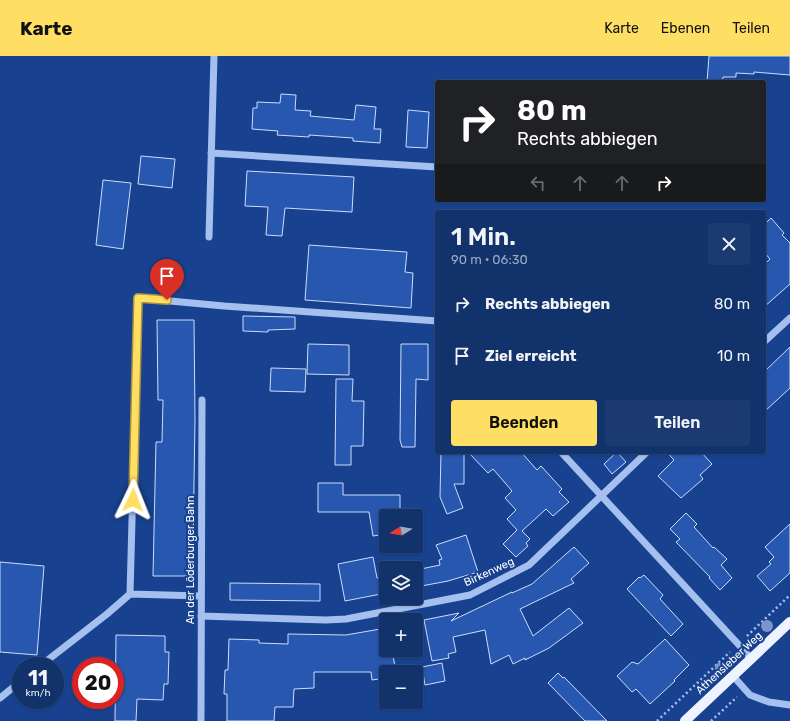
<!DOCTYPE html>
<html lang="de">
<head>
<meta charset="utf-8">
<style>
	:root { --surface:#12326b; --page:#1b3a71; --text:#f1f3f6; --muted:#9caac1; --line:#314d7e; --accent:#ffdf63 }
	body { margin:0; font-family:Rubik,sans-serif; background:var(--page); color:var(--text); height:100vh; display:flex; flex-direction:column; font-size:15px; white-space:nowrap }
	* { box-sizing:border-box; margin:0 }
	p { font-size:13px; color:var(--muted) }
	.icon { flex:none; width:22px; height:22px; fill:none; stroke:currentColor; stroke-width:2; stroke-linecap:round; stroke-linejoin:round }
	.map { position:relative; flex:1; overflow:hidden }
	.panel { position:absolute; left:435px; top:154px; width:331px; height:244px; display:flex; flex-direction:column; background:var(--surface); border-radius:4px; box-shadow:0 1px 3px #0004,0 0 0 1px var(--line) }
	.panel>* { flex:none }
	.top-card { position:absolute; left:435px; top:24px; width:331px; height:122px; border-radius:4px; box-shadow:0 1px 3px #0004,0 0 0 1px var(--line); background:#202124; color:#fff; overflow:hidden }
	.needle { width:26px; rotate:259deg }
	.controls { position:absolute; left:379px; top:453px; display:grid; gap:8px }
	.controls a { display:grid; place-items:center; width:44px; height:44px; border-radius:4px; background:var(--surface); box-shadow:0 1px 3px #0004,0 0 0 1px var(--line); font-size:20px }
	.speed { position:absolute; left:12px; top:601px; display:flex; gap:8px; font-size:20px; font-weight:700; text-align:center }
	.speed>* { display:grid; place-content:center; width:52px; height:52px; border-radius:50%; background:var(--surface); box-shadow:0 1px 3px #0004,0 0 0 1px var(--line); line-height:1 }
	.speed small { font-size:10px; font-weight:400 }
	.speed .limit { border:6px solid #d22; background:#fff; color:#111 }
	.pin { position:absolute; display:grid; place-items:center; width:34px; height:34px; color:#fff; margin:-41px -17px; border-radius:50% 50% 50% 0; rotate:-45deg; box-shadow:0 0 4px #0007 }
	.pin .icon { rotate:45deg }
	.me { position:absolute; width:44px; margin:-22px; rotate:2deg; stroke-linejoin:round; filter:drop-shadow(0 0 3px #0008) }
	.turn { display:flex; align-items:center; gap:14px; height:84px; padding:0 16px; font-size:18px }
	.turn .icon { width:52px; height:52px; stroke-width:2.5 }
	.turn b { display:block; font-size:28px; line-height:34px }
	.lanes { display:flex; align-items:center; height:38px; padding:0 16px; background:#0003; justify-content:center; gap:20px; direction:ltr }
	.lanes .off { opacity:.35 }
	.round { display:grid; place-items:center; flex:none; width:42px; height:42px; border-radius:4px; background:var(--page) }
	.head { display:flex; align-items:center; justify-content:space-between; height:68px; padding:0 16px }
	h1 { font-size:24px; font-weight:600; line-height:30px }
	.cta { display:flex; gap:8px; margin-top:auto; padding:8px 16px }
	.cta a { flex:1; height:46px; border-radius:4px; background:var(--accent); color:#111; font-size:16px; font-weight:600; line-height:46px; text-align:center }
	.cta a+a { background:var(--page); color:var(--text) }
	ul { padding:0; list-style:none }
	li { display:flex; align-items:center; gap:12px; height:52px; padding:0 16px }
	li div { flex:1 }
	li b { display:block; font-size:15px }
	li em { font-style:normal }
	header { display:flex; align-items:center; gap:24px; box-sizing:border-box; height:56px; padding:0 20px; background:var(--accent); color:#111 }
	header strong { font-size:19px }
	nav { display:flex; gap:22px; margin-inline-start:auto; font-size:14px }
	.map>svg:first-child { display:block }
	.building { fill:#2757ae; stroke:#ccddfb }
	.lines { fill:none; stroke-linecap:round; stroke-linejoin:round }
	.path { stroke:#a5c0ef; stroke-width:2.5; stroke-dasharray:2 3; stroke-linecap:butt }
	.minor { stroke:#a5c0ef; stroke-width:7 }
	.major { stroke:#edf3ff; stroke-width:10 }
	.tree { fill:#7b97ca }
	.route-casing { stroke:#a69140; stroke-width:10 }
	.route { stroke:#ffdf63; stroke-width:7 }
	.labels { text-anchor:middle; dominant-baseline:central; stroke-width:4; stroke-linejoin:round; paint-order:stroke }
	.street-label { font-size:11px; fill:#fff; stroke:#18428f }
</style>
</head>
<body>
<header>
<strong>Karte</strong>
<nav><a>Karte</a><a>Ebenen</a><a>Teilen</a></nav>
</header>
<div class="map">
<svg width="790" height="665" viewBox="0 0 790 665">
	<rect width="100%" height="100%" fill="#18428f"/>
	<path class="building" d="M709,0h81v19l-36,-3v2l-18,-1v4h-13l-1,5h-15z
		M281,38l15,1 -1,15 16,1 -1,5 44,4 2,-15 20,2 -2,22h7l-1,14 -27,-2v-3l-44,-3v2l-32,-2 1,-4 -26,-2 1,-21h4v-6l23,1z
		M408,54l21,2 -2,36 -21,-1z
		M141,100l34,3 -3,29 -34,-4z
		M247,115l107,6 -2,35 -67,-4 -3,28 -16,-1 2,-28 -23,-1z
		M103,124l28,3 -8,66 -27,-4z
		M771,162l13,15 -2,2 8,8v41l-26,23v-42l6,-6 -6,-7v-27z
		M309,189l98,7 -2,20 8,1 -2,35 -106,-8z
		M243,260l52,1v12l-27,1v2l-25,-1z
		M157,264h37l1,99 -2,129h-3l-1,28h-36l3,-134h6l1,-42h-5z
		M308,288l41,1v30l-42,-1z
		M401,288h27v36l-12,-1 -1,68h-13l-2,-7z
		M790,291v41l-26,24v-40z
		M271,312l35,1 -1,23 -35,-1z
		M336,323h17l-1,22h12l-1,45h-12v19h-16z
		M441,396h23v32h-10l9,24 -16,6 -7,-17z
		M468,396h53l16,18 4,-4 21,23 -3,3 10,10 -16,14 -7,-7 -24,22 8,8 -4,4 2,3 -12,11 -13,-13 14,-14 -10,-11 9,-9 -11,-12 7,-7 -19,-22 -5,4z
		M617,396l9,10 -14,12 -8,-10z
		M667,396h34l11,12 -12,11 3,4 -22,19 -23,-22 16,-16z
		M318,427h25v12h57v17h-14v22l-13,2 -4,-24h-51z
		M686,457l11,11 -3,3 19,21 1,-1 13,12 -6,6 11,13 -12,12 -11,-12 1,-1 -34,-35 4,-3 -10,-10z
		M790,468v49l-20,18 -13,-15 14,-12 -2,-2 5,-5 -9,-10z
		M466,479l12,37 -30,9 -32,6v-17l24,-5 -1,-5 3,-1 -6,-14z
		M574,491l15,16 -18,16 3,4 -54,26 13,27 36,-28 14,15 -34,25 -24,12v-2l-12,6 -4,-9 -18,9 -6,-34 -32,7 3,15 -8,2 1,4 -17,3 -8,-41 35,-7 -8,8 61,-29v1l20,-9z
		M373,501l4,21 9,-2v17l-41,8 -7,-37z
		M0,506l44,4 -7,89 -37,-3z
		M644,519l19,20 -3,4 23,25 -12,12 -44,-47 12,-12 1,1z
		M230,527l90,1v17l-90,-1z
		M386,572v22h6l4,22h-10v6l-14,2 -1,-8h-57v16l-20,1 -1,18h-18l-1,14h-47v-27h-3l1,-24h3l1,-31 30,1v3l29,1v-10l58,1z
		M116,579l49,1v16h4l-1,32h-4l-1,16 -26,-1 -1,22h-21z
		M665,583l24,26 -15,15 1,1 -25,23 -14,-15 -4,3 -15,-16 15,-14 6,2z
		M442,607l3,18 -20,4 -3,-18z
		M558,617l5,5 1,-1 43,44h-22l-37,-38z"/>
	<g class="lines">
		<path class="path" d="M747,580l43,-41
			M657,665l73,-69
			M711,665l26,-24"/>
		<path class="minor" d="M211,97l226,14
			M209,181l5,-181
			M764,286l26,-24
			M561,396l190,206
			M130,538l8,-296 86,8 213,15
			M201,560l125,4 20,-1 124,-24 59,-30 118,-113
			M40,610l67,-52 23,-20 71,2
			M733,620l17,19 19,7 21,3
			M0,642l21,-17
			M201,665l1,-321"/>
		<path class="major" d="M685,665l105,-99"/>
	</g>
	<g class="tree">
		<circle cx="767" cy="570" r="6"/>
		<circle cx="721" cy="612" r="6"/>
	</g>
	<g class="lines">
		<defs>
			<path id="route" d="M133,444l5,-202 29,2"/>
		</defs>
		<use href="#route" class="route-casing"/>
		<use href="#route" class="route"/>
	</g>
	<g class="labels">
		<g class="street-label">
			<text transform="translate(190 504) rotate(-90)">An der Löderburger Bahn</text>
			<text transform="translate(489 516) rotate(-25)">Birkenweg</text>
			<text transform="translate(729 607) rotate(-43)">Athensleber Weg</text>
		</g>
	</g>
</svg>
<div class="controls">
<a><svg class="needle" viewBox="-14 -14 28 28"><path d="M0-13l5 13h-10z" fill="#e53935"/><path d="M0 13l5-13h-10z" fill="#9caac1"/></svg></a>
<a><svg class="icon" aria-label="layers" viewBox="0 0 24 24"><path d="M12 4l9 5-9 5-9-5zM3 14l9 5 9-5"/></svg></a>
<a>+</a>
<a>−</a>
</div>
<div class="speed"><div>11<small>km/h</small></div><div class="limit">20</div></div>
<div class="pin" style="left:167px;top:244px;background:#d93025"><svg class="icon" aria-label="arrive" viewBox="0 0 24 24"><path d="M6 21V4h12l-3 4 3 4H6"/></svg></div>
<svg class="me" style="left:133px;top:444px" viewBox="-20 -20 40 40"><path d="M0-17L14 15 0 8-14 15z" fill="#ffdf63" stroke="#fff" stroke-width="4"/></svg>
<div class="top-card">
<div class="turn"><svg class="icon" aria-label="right" viewBox="0 0 24 24"><path d="M7 20v-9h11M14 6l5 5-5 5"/></svg><div><b>80 m</b>Rechts abbiegen</div></div>
<div class="lanes"><svg class="icon off" aria-label="left" viewBox="0 0 24 24"><path d="M17 20v-9H6M10 6l-5 5 5 5"/></svg><svg class="icon off" aria-label="ahead" viewBox="0 0 24 24"><path d="M12 20V5M6 11l6-6 6 6"/></svg><svg class="icon off" aria-label="ahead" viewBox="0 0 24 24"><path d="M12 20V5M6 11l6-6 6 6"/></svg><svg class="icon" aria-label="right" viewBox="0 0 24 24"><path d="M7 20v-9h11M14 6l5 5-5 5"/></svg></div>
</div>
<section class="panel">
<div class="head"><div><h1>1 Min.</h1><p>90 m · 06:30</p></div><a class="round"><svg class="icon" aria-label="close" viewBox="0 0 24 24"><path d="M6 6l12 12M18 6L6 18"/></svg></a></div>
<ul>
<li><svg class="icon" aria-label="right" viewBox="0 0 24 24"><path d="M7 20v-9h11M14 6l5 5-5 5"/></svg><div><b>Rechts abbiegen</b></div><em>80 m</em></li>
<li><svg class="icon" aria-label="arrive" viewBox="0 0 24 24"><path d="M6 21V4h12l-3 4 3 4H6"/></svg><div><b>Ziel erreicht</b></div><em>10 m</em></li>
</ul>
<div class="cta"><a>Beenden</a><a>Teilen</a></div>
</section>
</div>
</body>
</html>
